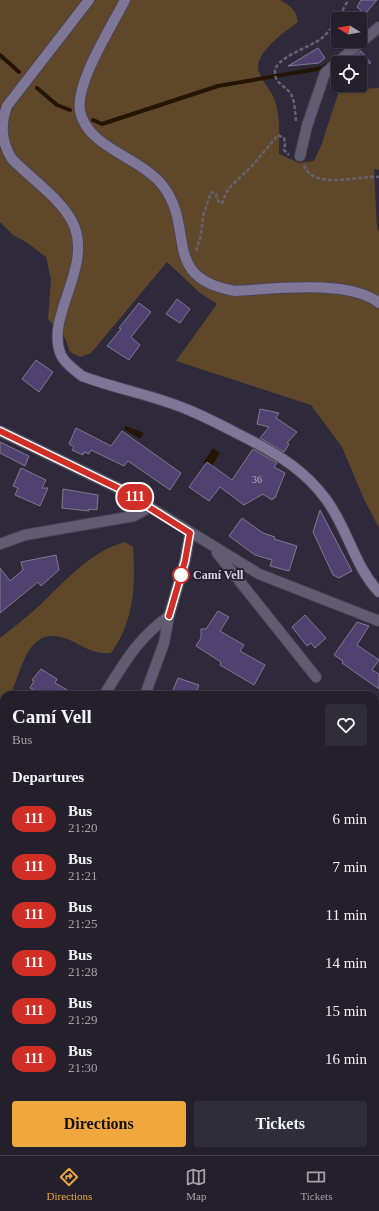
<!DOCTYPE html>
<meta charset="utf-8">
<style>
:root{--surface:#23202c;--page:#2f2d38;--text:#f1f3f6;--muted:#a3a3a9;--line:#403e48;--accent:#efa73e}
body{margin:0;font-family:Georgia,serif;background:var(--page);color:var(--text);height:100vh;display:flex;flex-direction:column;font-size:15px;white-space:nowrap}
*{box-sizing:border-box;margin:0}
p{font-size:13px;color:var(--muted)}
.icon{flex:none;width:22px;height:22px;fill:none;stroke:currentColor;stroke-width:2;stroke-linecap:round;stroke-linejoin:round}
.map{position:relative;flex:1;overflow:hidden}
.panel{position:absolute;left:0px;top:691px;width:379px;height:464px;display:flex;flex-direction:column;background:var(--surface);border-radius:12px 12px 0 0;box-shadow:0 1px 3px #0004,0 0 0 1px var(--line)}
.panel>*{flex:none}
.badge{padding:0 8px;border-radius:13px;font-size:14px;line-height:26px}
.needle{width:26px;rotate:281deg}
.controls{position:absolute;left:331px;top:12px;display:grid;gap:8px}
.controls a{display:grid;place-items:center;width:36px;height:36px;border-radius:4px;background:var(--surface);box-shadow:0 1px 3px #0004,0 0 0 1px var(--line);font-size:20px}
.map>.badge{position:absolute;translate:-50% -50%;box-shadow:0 0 0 2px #fff}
h2{padding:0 12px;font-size:15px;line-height:36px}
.round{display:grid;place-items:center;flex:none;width:42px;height:42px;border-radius:4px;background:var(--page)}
.overview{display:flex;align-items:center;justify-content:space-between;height:68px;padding:0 12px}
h1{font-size:19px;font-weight:700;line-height:30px}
.button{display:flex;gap:8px;margin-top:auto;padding:8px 12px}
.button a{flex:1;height:46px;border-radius:4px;background:var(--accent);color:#111;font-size:16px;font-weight:700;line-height:46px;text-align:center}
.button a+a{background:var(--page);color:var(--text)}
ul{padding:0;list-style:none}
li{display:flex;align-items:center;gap:12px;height:48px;padding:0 12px}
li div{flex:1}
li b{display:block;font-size:15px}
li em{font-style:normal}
li .badge{min-width:44px;font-weight:700;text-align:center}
.tabs{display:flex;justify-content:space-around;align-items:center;height:56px;border-top:1px solid var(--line);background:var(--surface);font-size:11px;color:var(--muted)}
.tabs a{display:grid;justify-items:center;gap:2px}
.tabs .selected{color:var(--accent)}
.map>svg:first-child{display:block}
.green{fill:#5f482a}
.water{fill:#251400}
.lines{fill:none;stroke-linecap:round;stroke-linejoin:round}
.stream{stroke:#251400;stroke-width:4}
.building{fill:#504270;stroke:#7f798e}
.street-casing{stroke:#4a4555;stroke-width:12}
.secondary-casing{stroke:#4a4555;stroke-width:12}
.path{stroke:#656170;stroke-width:2.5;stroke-dasharray:4 2;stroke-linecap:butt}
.street{stroke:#625c72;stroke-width:10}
.secondary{stroke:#807698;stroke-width:10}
.line-casing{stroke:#fff;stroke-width:9}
.line{stroke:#d02e26;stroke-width:6}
.stop-dot{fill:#fff;stroke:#d02e26;stroke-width:2}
.labels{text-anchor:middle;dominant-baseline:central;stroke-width:3.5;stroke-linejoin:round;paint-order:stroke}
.number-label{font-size:10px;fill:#b6b0c4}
.stop-label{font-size:12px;font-weight:bold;fill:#d8d5e0;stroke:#252031;text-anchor:start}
</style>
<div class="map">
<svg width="379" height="1155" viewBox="0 0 379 1155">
<rect width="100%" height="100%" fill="#2f2a3b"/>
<path class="green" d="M0,0H280C291,6 296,10 298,22C286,31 252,54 259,72C262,81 269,88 273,96C281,114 279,134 279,154L299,163L314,161L321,146L341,85H358L363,89L379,88V170L374,169L377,228L379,231V528L363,497L342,447L311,405L176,361L217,304L199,292L167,262L91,353L80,357L70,352L65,338L48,319L51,279L46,257L26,242L13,235L0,222Z
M125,542L133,547C136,584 134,622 111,653C96,654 87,649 74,642C28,620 25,664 10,695H4V706L0,712V638C14,627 27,617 40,605C65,581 91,551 125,542Z
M379,736V1155H11L14,1151H375V737Z
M0,799H4V959L0,967Z"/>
<path class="water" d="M126,426L144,433L140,439L124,429Z
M213,448L220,453L212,466L203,463Z"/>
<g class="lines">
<path class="stream" d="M0,55L19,72
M37,88L57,105L70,110
M93,120L102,124L218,86L323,68L327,65
M249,1151L250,1155"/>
</g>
<path class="building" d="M361,0H377L365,14L357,7Z
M318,48L325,58L319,63L288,66Z
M361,51L371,63H347Z
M177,299L190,309L180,323L166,314Z
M139,303L151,312L131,337L140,345L129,360L107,346L121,329L119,328Z
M36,360L53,372L39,392L22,379Z
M260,409L279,413L276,418L297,432L287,443L289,444L284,452L260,438L269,427L257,424Z
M76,428L111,446L122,431L181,473L170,490L128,461L124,466L91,450L89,454L84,452L83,455L72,450L74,447L69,444Z
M0,442L29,456L25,466L0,453Z
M253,449L277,463L274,467L285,473L275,498H273L272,500L263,494L244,505L220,487L209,501L189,487L207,462L232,480Z
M21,468L46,480L42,488H48L40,506L15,495L18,488L13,486Z
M63,489L98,495L97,510L89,509V511L62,508Z
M320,510L352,571L339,578L333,575L313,532Z
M242,518L263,533L275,537L274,539L297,546L289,571L270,566L272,560L255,555L229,536Z
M56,555L59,570L41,586L38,582L0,613V568L10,581L23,570L21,562Z
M218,611L229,617L220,631L244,645L240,651L265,665L254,685L220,665L221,662L196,646L201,638V629H206Z
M305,615L326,638L315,648L311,643L307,646L292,627Z
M357,622L369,626L357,645L379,660L372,670L379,674V689L342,663L343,661L334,655Z
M41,669L57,679L55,683L76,695H43L30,688L34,681L32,680Z
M178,678L199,685L195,695H171Z"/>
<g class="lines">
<defs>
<path id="street" d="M300,156L307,126L325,73L379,27
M0,431L120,489L259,574L379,621
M0,544L25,535L134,516L150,507
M217,553L316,677
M104,695C125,662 137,639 169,616
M145,695L164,643L169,616L185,561L190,533
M0,1149L4,1144"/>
<path id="secondary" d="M89,0L7,106C0,125 1,142 12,159C31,179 66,202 75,228C90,271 45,318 61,355C65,364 75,370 82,376C116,389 153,395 186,409C209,418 230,430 252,441C280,456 305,471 325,498C347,526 354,566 379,592
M125,0C112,26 75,83 80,111C87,148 141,157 163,186C196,229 160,278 235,291C273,289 349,279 379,303
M375,916L379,911
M198,1155L202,1151"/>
</defs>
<use href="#street" class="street-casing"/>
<use href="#secondary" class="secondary-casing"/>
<path class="path" d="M296,121C295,112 295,102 291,94C286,86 275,84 275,73C273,58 311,47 322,38C333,28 341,14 348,0
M304,165C313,191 359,175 379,177
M196,251L201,235L203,216L211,192L216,194L219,203H222L226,193L231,186L253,165L278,135L284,138L285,144L284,150L289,155
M0,928L4,922
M105,1155L106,1151"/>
<use href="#street" class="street"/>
<use href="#secondary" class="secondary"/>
</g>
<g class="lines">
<defs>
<path id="line" d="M0,431L120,489L190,533L185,561L169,616"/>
</defs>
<use href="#line" class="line-casing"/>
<use href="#line" class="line"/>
</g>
<circle class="stop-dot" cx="181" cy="575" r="8"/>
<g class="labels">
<g class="number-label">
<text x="257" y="479">36</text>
</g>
<g class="stop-label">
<text x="193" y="575">Camí Vell</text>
</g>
</g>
</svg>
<div class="controls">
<a><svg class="needle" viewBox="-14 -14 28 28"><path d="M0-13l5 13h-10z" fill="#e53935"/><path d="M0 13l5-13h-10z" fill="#a3a3a9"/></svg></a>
<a><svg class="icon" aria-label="locate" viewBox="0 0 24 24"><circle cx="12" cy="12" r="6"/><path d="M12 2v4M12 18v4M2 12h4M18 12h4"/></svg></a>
</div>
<b class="badge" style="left:135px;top:497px;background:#d02e26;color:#fff">111</b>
<section class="panel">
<div class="overview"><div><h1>Camí Vell</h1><p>Bus</p></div><a class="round"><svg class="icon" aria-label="heart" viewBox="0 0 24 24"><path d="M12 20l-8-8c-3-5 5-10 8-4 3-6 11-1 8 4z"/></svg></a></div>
<h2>Departures</h2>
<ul>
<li><span class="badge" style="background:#d02e26;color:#fff">111</span><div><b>Bus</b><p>21:20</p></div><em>6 min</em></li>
<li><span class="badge" style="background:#d02e26;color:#fff">111</span><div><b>Bus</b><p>21:21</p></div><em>7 min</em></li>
<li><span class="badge" style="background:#d02e26;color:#fff">111</span><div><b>Bus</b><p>21:25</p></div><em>11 min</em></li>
<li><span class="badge" style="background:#d02e26;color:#fff">111</span><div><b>Bus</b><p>21:28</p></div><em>14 min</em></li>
<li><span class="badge" style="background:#d02e26;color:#fff">111</span><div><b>Bus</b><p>21:29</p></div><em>15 min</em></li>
<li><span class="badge" style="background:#d02e26;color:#fff">111</span><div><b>Bus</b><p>21:30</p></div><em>16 min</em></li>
</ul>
<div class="button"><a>Directions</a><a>Tickets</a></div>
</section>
</div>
<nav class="tabs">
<a class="selected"><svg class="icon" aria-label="directions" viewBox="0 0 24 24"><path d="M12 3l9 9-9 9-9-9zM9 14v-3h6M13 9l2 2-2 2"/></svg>Directions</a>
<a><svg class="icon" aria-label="map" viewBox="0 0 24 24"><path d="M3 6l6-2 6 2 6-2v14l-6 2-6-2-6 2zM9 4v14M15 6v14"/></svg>Map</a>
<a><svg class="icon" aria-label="tickets" viewBox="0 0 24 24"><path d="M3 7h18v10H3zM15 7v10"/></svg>Tickets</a>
</nav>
